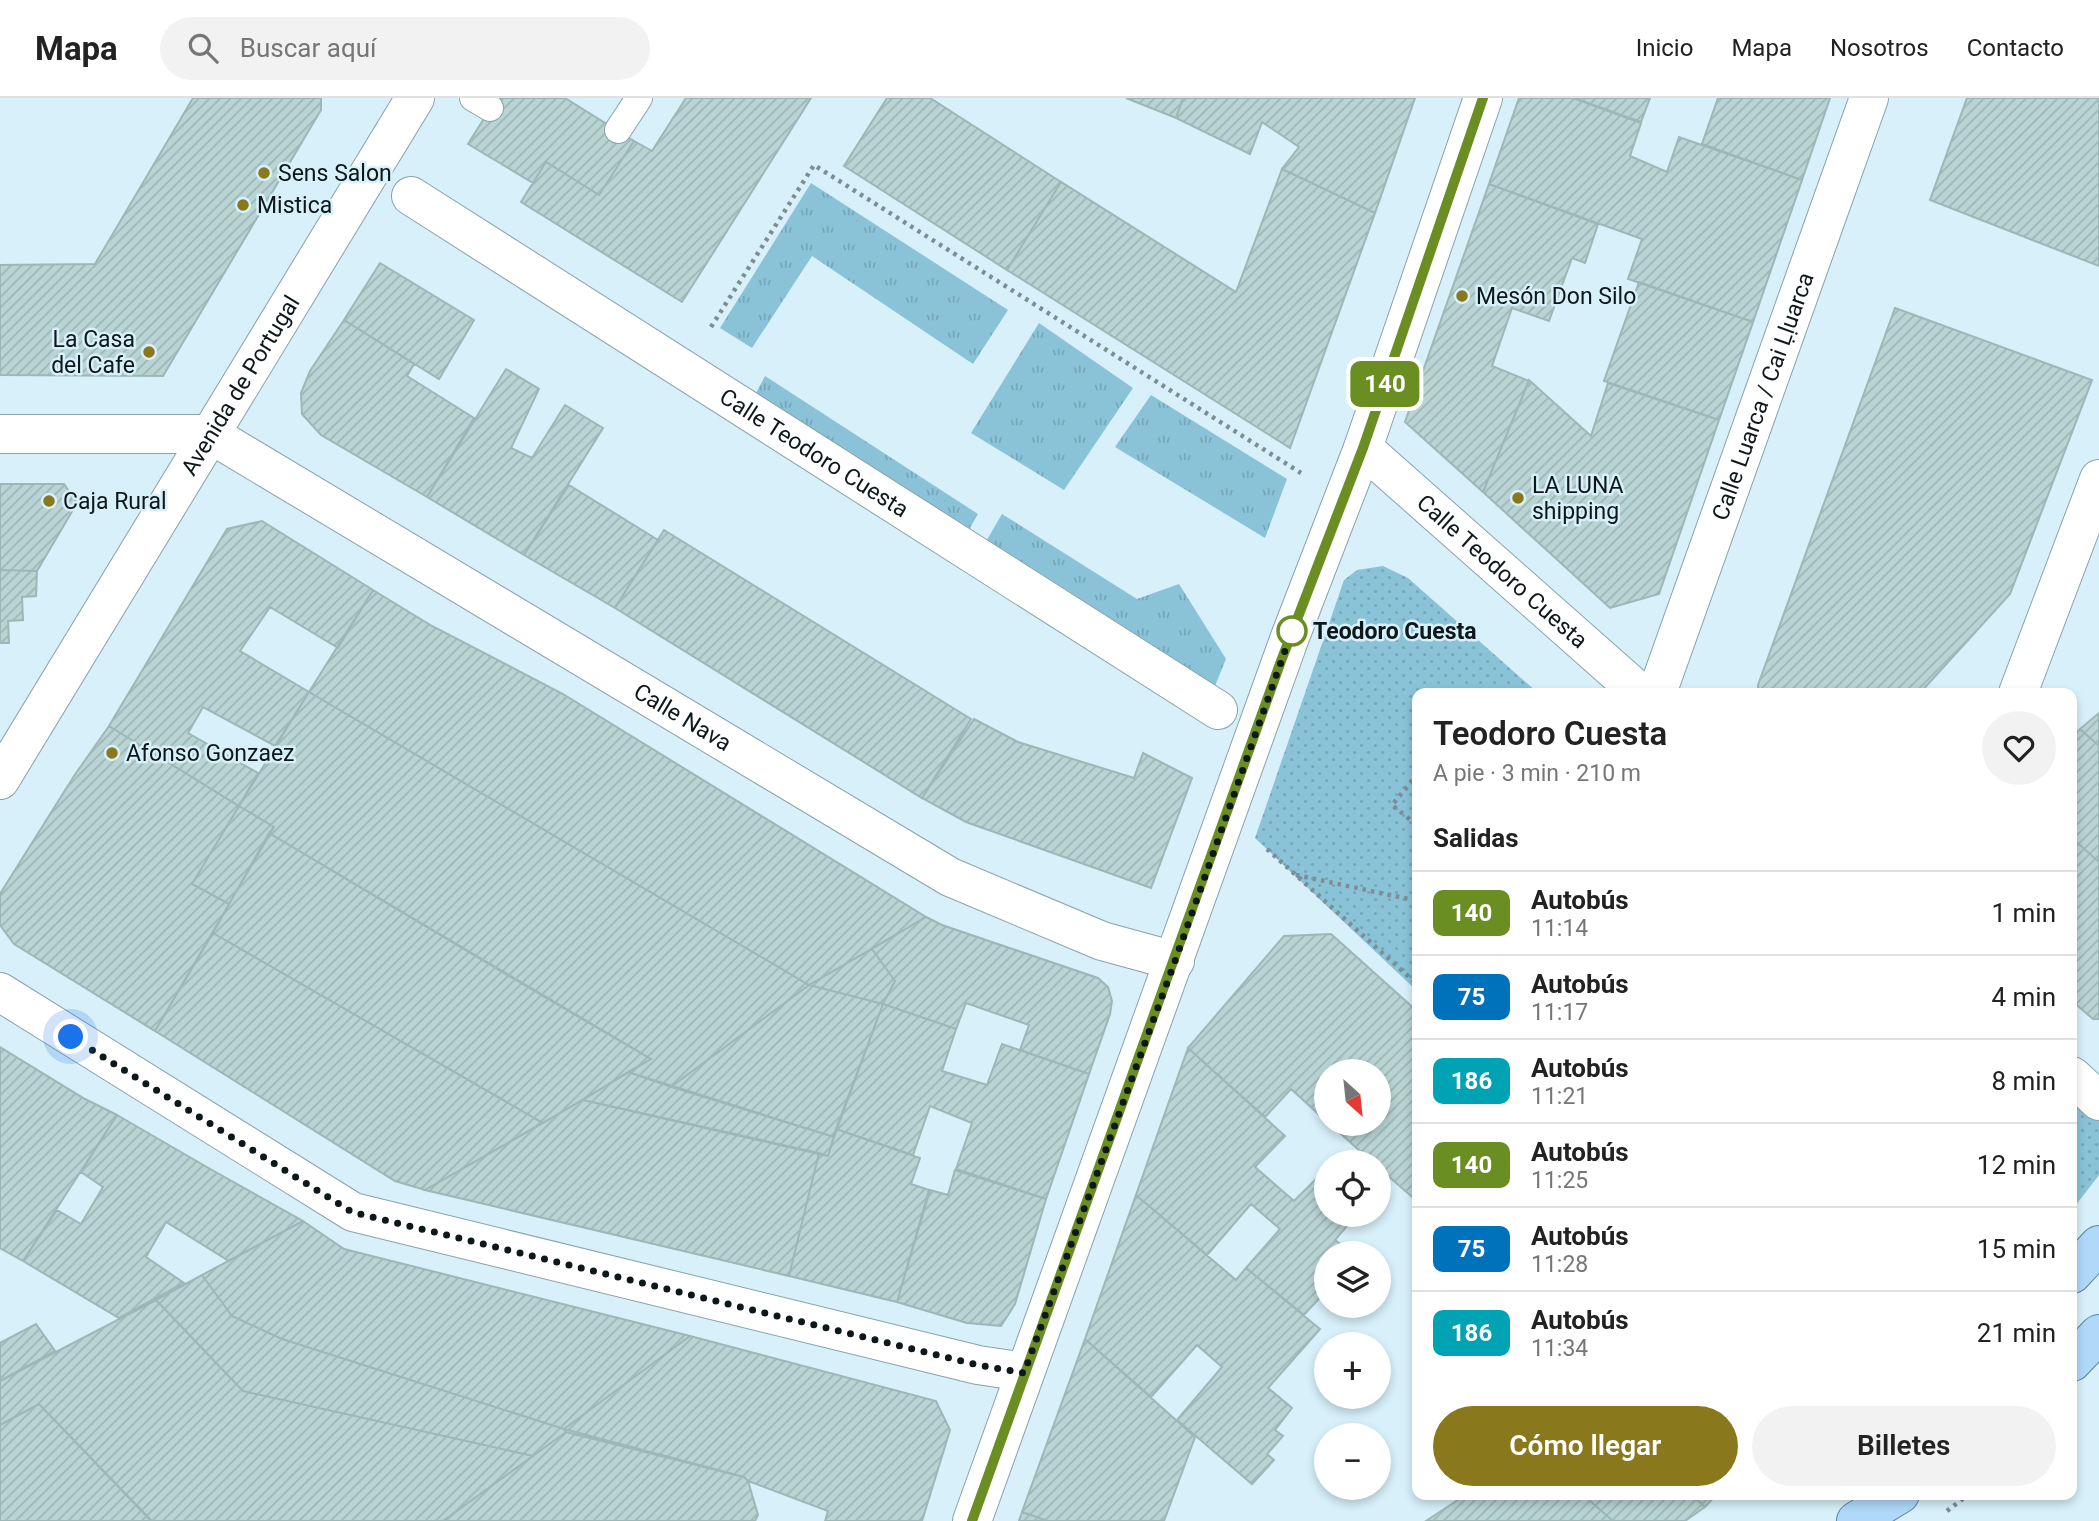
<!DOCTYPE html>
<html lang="es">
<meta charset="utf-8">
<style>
:root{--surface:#fff;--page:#f2f2f2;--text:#222;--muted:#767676;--line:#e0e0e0;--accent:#89781c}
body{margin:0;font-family:Roboto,sans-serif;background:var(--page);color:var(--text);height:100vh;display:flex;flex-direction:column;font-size:26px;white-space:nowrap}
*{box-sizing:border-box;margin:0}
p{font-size:23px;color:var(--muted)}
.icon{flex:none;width:38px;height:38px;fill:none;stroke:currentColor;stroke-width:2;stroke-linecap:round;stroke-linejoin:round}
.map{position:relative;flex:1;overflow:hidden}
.panel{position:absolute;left:1412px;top:590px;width:665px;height:812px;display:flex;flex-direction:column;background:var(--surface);border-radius:14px;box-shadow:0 4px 10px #0003}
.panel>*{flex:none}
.badge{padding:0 14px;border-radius:10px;font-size:24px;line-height:46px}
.needle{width:46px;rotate:153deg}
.tools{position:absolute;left:1314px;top:961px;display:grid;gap:14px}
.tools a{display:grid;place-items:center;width:77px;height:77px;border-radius:50%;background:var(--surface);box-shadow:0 4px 10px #0003;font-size:35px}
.you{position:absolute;width:35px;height:35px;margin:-18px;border:5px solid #fff;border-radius:50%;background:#1a73e8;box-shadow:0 0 0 10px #1a73e833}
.map>.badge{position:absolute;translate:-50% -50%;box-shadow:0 0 0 4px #fff}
h2{padding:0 21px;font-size:26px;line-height:63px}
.round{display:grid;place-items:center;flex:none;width:74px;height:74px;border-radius:37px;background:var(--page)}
.head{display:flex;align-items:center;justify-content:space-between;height:119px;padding:0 21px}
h1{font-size:33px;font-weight:600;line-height:52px}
.cta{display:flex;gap:14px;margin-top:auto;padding:14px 21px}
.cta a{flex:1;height:80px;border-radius:42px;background:var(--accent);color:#fff;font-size:28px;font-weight:600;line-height:80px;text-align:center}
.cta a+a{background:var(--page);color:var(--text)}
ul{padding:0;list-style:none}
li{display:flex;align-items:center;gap:21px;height:84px;padding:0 21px;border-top:2px solid var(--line)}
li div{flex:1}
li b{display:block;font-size:26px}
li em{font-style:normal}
li .badge{min-width:77px;font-weight:700;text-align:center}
header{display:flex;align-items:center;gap:42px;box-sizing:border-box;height:98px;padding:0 35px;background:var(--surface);border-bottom:2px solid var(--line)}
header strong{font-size:33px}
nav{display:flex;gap:38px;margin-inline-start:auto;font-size:24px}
.search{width:490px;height:63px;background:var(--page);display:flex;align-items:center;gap:18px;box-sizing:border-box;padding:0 24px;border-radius:38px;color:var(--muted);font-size:26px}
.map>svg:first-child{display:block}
.grass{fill:url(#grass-tufts)}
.park{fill:url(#park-dots)}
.building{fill:url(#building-hatch);stroke:#9cb7b7;stroke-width:2}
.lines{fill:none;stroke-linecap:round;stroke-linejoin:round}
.service-casing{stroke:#8aa2aa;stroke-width:28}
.pedestrian-casing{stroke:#8aa2aa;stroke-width:40}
.minor-casing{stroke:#8aa2aa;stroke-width:40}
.primary-casing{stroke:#5684a8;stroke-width:40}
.path{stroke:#7c8d94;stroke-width:4.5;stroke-dasharray:3.5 5;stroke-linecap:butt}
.service{stroke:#fff;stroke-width:26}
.pedestrian{stroke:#fff;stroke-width:38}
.minor{stroke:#fff;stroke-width:38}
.primary{stroke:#b0d8f9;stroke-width:38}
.line-casing{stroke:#fff;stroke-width:16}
.line{stroke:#6b8e23;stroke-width:10}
.walk{stroke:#0e171a;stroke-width:7;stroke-dasharray:0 12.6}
.poi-dot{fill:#89781c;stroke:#d7f0f9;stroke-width:2.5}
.stop-dot{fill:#fff;stroke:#6b8e23;stroke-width:3.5}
.labels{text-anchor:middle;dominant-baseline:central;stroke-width:5;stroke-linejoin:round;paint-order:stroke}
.poi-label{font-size:23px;fill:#0e171a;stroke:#d7f0f9;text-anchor:start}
.street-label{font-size:23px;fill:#0e171a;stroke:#d7f0f9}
.stop-label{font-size:23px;font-weight:bold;fill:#0e171a;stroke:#d7f0f9;text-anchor:start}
</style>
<header>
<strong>Mapa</strong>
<div class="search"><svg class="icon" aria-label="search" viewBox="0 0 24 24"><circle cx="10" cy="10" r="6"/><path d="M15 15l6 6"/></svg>Buscar aquí</div>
<nav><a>Inicio</a><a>Mapa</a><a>Nosotros</a><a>Contacto</a></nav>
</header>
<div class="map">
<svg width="2099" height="1423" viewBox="0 0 2099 1423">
<defs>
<pattern id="grass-tufts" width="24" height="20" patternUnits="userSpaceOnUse" patternTransform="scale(1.75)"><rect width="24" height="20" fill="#8ac3d7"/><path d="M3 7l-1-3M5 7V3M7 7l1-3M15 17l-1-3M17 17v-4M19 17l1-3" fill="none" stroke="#76a7b8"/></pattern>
<pattern id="park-dots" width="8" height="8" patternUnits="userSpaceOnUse" patternTransform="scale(1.75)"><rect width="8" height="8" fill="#8ac3d7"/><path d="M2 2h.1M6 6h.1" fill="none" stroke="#76a7b8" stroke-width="1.8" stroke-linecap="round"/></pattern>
<pattern id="building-hatch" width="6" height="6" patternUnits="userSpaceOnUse" patternTransform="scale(1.75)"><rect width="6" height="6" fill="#b9d4d4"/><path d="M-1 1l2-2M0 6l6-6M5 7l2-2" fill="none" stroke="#9eb5b5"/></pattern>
</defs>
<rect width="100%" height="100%" fill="#d7f0f9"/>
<path class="grass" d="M811,85L1008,212L973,266L812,158L752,250L720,230Z
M1039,225L1133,290L1064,392L971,335Z
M765,278L978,416L956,454L743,320Z
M1151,297L1287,381L1265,440L1115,349Z
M1002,416L1137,501L1179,486L1226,561L1206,610L974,464Z"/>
<path class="park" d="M1383,468L1408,480L1538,595H1418L1417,893L1255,740L1344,482L1357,472Z
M2072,988L2099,1017V1077L2072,1112Z"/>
<path class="building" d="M193,0H321V12L163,278L0,277V167L95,166Z
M497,0H565L634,43L599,97L546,64L533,85L468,46Z
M686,0H811L682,204L521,104L546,64L599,97L634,43L652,53Z
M887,0H930L1061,84L1007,172L844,68Z
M1126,0H1183L1176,20Z
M1183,0H1415L1375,115L1282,71L1299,49L1262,24L1250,56L1176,20Z
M1519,0H1573L1641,25L1630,58L1667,74L1679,39L1802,82L1753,224L1628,181L1642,141L1489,86Z
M1574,0H1650L1641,24Z
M1718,0H1830L1802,82L1702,46Z
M1967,0H2099V168L1930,102Z
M1282,71L1375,115L1290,350L1007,172L1061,84L1236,194Z
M1489,86L1598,126L1585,165L1572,160L1549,223L1512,210L1492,268L1529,283L1483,394L1405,324Z
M380,165L474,222L439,281L344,222Z
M1639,184L1753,224L1719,322L1604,283Z
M1895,210L2092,282L2010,496L1920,595H1758V587Z
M344,222L414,266L407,278L474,320L427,399L321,337L302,316L301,295L310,273Z
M506,271L539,291L511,350L532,360L565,307L603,330L524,457L427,399Z
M1529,282L1591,338L1608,285L1719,322L1659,496L1610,510L1483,394Z
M0,386H64L77,405L37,473L0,472Z
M569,387L658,442L615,510L524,457Z
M262,423L373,492L338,550L270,509L240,553L309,594L275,648L203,609L188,635L258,675L239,708L109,628L227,431Z
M664,432L971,621L922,700L615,510Z
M0,472L37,473L36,498L22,499L23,522L8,523L9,545H0Z
M373,492L432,528L563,596L926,819L809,887L309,594Z
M309,594L809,887L671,989L628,974L651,961L269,735L274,729L239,708Z
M2099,615V648L2080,631Z
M974,621L1018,644L1134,680L1143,655L1192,680L1151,790L966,724L922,700Z
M109,628L239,708L192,786L229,806L155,933L14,846L0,827V796L74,678Z
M2080,631L2099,648V764L2072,740V640Z
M239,708L274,729L229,806L192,786Z
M269,735L541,897L651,961L543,1025L213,835Z
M2072,740L2099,764V921H2093L2072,903Z
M926,819L942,827L1098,880L1108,889L1112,903L1110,916L1089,976L1020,952L1029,927L966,905L956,931L883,906L895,883L872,851Z
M213,835L543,1025L425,1092L395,1083L155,933Z
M1331,836L1418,914V1104L1379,1070V1064H1372L1330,1026H1379V973H1326V1023L1291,991L1265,1019L1188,950L1284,838Z
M872,851L895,883L883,906L809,887Z
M809,887L883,906L834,1039L671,989Z
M883,906L956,931L942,973L987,987L1002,946L1089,976L1046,1101L956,1071L972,1025L930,1008L913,1057L836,1031Z
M0,949L85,1001L117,1017L23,1163L0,1150Z
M1188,950L1285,1038L1255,1069L1294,1103L1324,1073L1326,1076V1116H1357L1335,1142L1348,1152L1346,1155H1326V1193L1304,1217L1246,1170L1280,1131L1251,1106L1207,1157L1136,1097Z
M628,974L834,1039L828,1058L583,1002Z
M583,1002L819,1055L789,1178L425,1092Z
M117,1017L212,1072L303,1123L229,1163L166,1124L146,1159L184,1185L119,1220L23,1163L57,1112L81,1126L103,1089L81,1074Z
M836,1031L920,1060L911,1086L929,1092L897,1204L789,1178L819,1055L828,1058Z
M955,1072L1046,1101L1015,1206L1001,1228L967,1225L897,1204L930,1092L948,1097Z
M1136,1097L1236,1182L1246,1170L1320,1231L1268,1290L1292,1310L1275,1332L1283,1338L1267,1356L1274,1362L1252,1386L1177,1322L1222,1269L1197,1247L1151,1299L1085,1241Z
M303,1123L344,1151L690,1238L564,1331L282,1241L232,1218L202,1177Z
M202,1177L232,1218L282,1241L564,1331L566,1334L533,1358L243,1293L156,1202Z
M156,1202L243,1293L533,1358L443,1423H151L39,1306L0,1327V1283Z
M36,1226L55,1253L0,1283V1245Z
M690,1238L936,1303L950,1332L922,1423H825L828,1413L748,1383L744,1379L564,1331Z
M1085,1241L1195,1339L1164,1423H1048L1022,1414Z
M39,1306L152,1423H0V1327Z
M566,1334L744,1379L748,1383L758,1417L755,1423H443Z
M1467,1396H1582L1613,1423H1426Z
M1582,1396H1691L1705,1409L1685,1423H1613Z
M1691,1396H1717L1705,1409Z
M1022,1414L1047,1423H1019Z"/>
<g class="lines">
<defs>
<path id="service" d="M473,0L490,10
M618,32L639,0"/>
<g id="pedestrian">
<path id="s1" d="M411,98L1218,612"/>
</g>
<g id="minor">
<path d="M0,336H210"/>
<path id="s2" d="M210,336L950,779L1102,843L1175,863"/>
<path id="s3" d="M1363,350L1640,595"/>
<path id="s4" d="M1657,595L1869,0"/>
<path d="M2018,595L2099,381"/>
<path id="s5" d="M0,682L415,0"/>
<path d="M0,894L353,1114L978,1267L1024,1274"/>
<path d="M2072,978L2099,1003"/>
<path d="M972,1423L1290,539L1363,350L1483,0"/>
</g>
<path id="primary" d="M2072,1176L2099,1147
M2072,1264L2099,1236
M1856,1423L1900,1396"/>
</defs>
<use href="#service" class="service-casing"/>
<use href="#pedestrian" class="pedestrian-casing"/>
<use href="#minor" class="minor-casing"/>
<use href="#primary" class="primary-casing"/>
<path class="path" d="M711,229L814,67L1301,375
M1418,676L1392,707L1418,728
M1267,751L1418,887
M1296,777L1418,803
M1947,1413L1969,1396"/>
<use href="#service" class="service"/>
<use href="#pedestrian" class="pedestrian"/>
<use href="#minor" class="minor"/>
<use href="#primary" class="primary"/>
</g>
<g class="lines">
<defs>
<path id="line" d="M972,1423L1281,563L1363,350L1483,0"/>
</defs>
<use href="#line" class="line-casing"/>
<use href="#line" class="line"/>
<path class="walk" d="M71,939L352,1114L978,1267L1024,1275L1175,863L1292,533"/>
</g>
<g class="poi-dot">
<circle cx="264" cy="75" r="7"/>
<circle cx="243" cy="107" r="7"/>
<circle cx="1462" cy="198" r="7"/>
<circle cx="149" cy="254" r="7"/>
<circle cx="1518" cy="400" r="7"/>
<circle cx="49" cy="403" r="7"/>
<circle cx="112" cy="655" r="7"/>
</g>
<circle class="stop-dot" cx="1292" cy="533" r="14"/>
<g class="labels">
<g class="poi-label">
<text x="278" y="75">Sens Salon</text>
<text x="257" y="107">Mistica</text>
<text x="1476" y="198">Mesón Don Silo</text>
<text x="135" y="241" text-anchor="end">La Casa<tspan x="135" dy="26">del Cafe</tspan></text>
<text x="1532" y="387">LA LUNA<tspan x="1532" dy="26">shipping</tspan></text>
<text x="63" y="403">Caja Rural</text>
<text x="126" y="655">Afonso Gonzaez</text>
</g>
<g class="street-label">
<text stroke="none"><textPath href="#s5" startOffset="462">Avenida de Portugal</textPath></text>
<text stroke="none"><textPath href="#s4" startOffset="315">Calle Luarca / Cai Ḷḷuarca</textPath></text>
<text stroke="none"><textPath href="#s1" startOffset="478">Calle Teodoro Cuesta</textPath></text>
<text stroke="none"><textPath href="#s3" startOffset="186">Calle Teodoro Cuesta</textPath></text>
<text stroke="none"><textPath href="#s2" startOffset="551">Calle Nava</textPath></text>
</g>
<g class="stop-label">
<text x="1313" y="533">Teodoro Cuesta</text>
</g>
</g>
</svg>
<div class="tools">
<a><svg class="needle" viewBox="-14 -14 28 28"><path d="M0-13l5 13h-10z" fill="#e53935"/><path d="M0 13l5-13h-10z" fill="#767676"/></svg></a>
<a><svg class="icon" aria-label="locate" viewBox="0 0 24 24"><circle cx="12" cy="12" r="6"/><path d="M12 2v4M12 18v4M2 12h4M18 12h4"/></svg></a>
<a><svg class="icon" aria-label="layers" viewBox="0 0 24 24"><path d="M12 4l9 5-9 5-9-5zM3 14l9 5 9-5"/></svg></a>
<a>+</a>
<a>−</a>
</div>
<div class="you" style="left:71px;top:939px"></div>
<b class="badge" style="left:1385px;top:286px;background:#6b8e23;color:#fff">140</b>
<section class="panel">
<div class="head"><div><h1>Teodoro Cuesta</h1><p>A pie · 3 min · 210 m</p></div><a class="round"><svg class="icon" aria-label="heart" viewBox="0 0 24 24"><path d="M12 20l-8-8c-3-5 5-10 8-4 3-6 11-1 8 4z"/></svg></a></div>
<h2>Salidas</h2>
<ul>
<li><span class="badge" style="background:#6b8e23;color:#fff">140</span><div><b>Autobús</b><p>11:14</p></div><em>1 min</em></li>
<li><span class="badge" style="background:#0072bc;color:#fff">75</span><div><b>Autobús</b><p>11:17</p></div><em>4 min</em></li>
<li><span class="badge" style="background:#00a3b4;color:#fff">186</span><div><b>Autobús</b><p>11:21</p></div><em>8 min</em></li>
<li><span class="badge" style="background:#6b8e23;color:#fff">140</span><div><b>Autobús</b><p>11:25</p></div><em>12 min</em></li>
<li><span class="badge" style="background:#0072bc;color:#fff">75</span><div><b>Autobús</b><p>11:28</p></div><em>15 min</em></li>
<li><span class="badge" style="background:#00a3b4;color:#fff">186</span><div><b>Autobús</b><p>11:34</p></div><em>21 min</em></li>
</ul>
<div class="cta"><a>Cómo llegar</a><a>Billetes</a></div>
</section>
</div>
